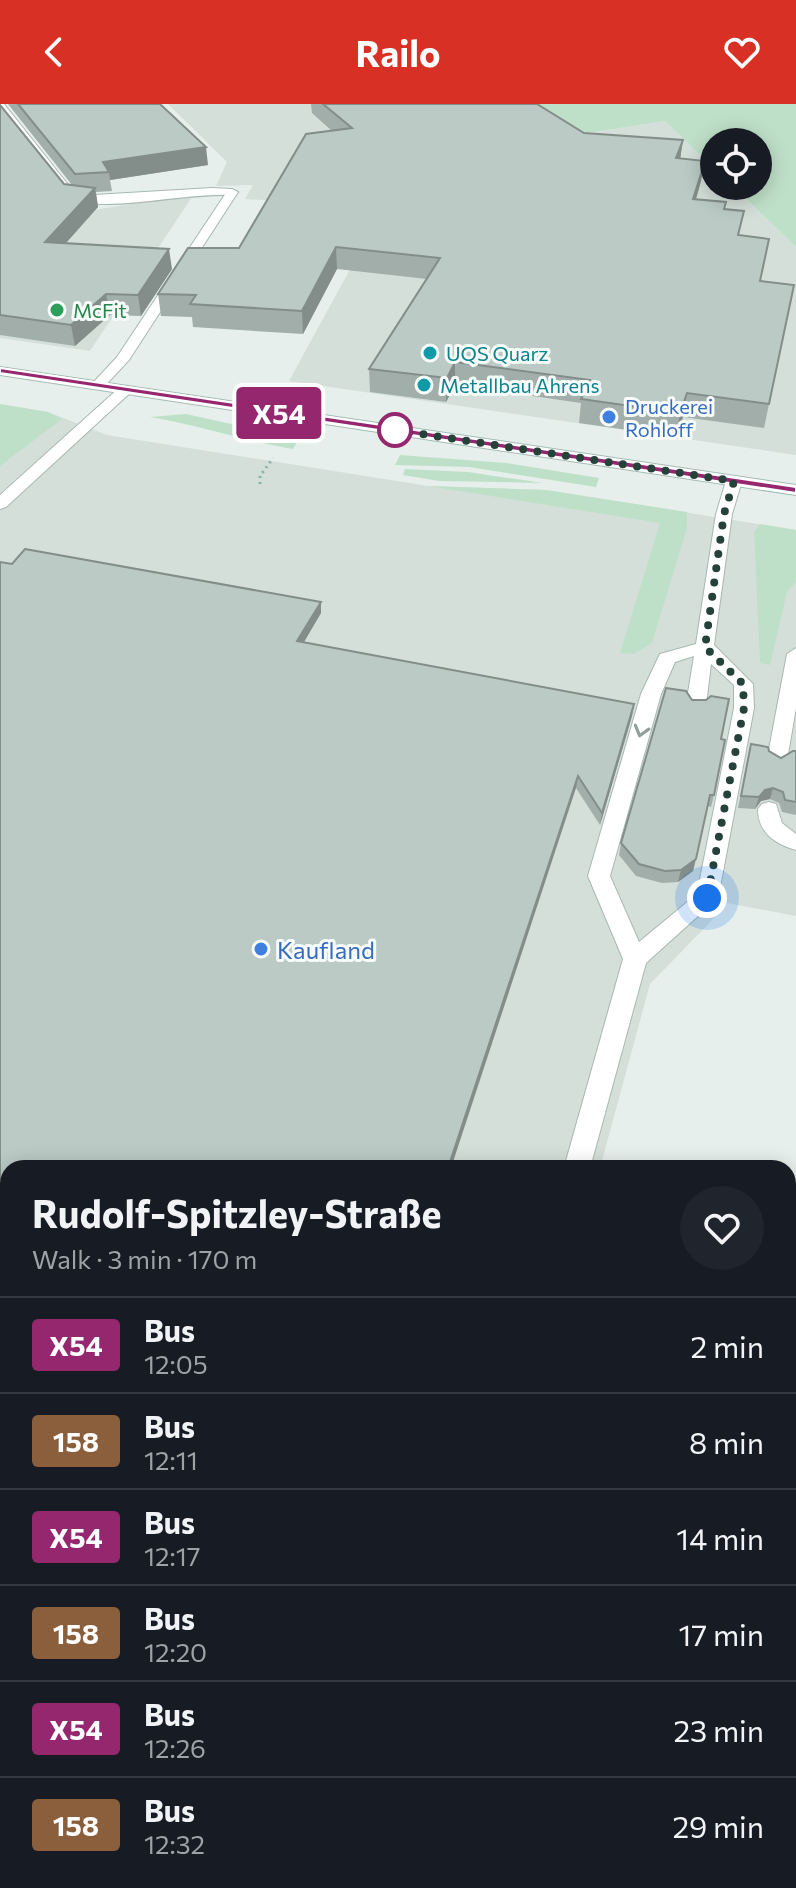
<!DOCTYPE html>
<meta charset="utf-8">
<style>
:root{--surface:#171b24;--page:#20242c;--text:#f1f3f6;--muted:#9ea1a6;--line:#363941;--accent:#d93025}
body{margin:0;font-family:Commissioner,sans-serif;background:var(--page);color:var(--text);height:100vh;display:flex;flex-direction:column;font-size:30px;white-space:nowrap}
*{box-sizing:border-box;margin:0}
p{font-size:26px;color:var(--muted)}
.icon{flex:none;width:44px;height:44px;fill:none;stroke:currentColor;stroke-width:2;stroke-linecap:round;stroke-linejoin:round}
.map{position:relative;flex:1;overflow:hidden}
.details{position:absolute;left:0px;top:1056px;width:796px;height:728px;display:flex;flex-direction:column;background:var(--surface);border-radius:24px 24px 0 0;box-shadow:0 4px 20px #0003}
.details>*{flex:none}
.badge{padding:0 16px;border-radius:6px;font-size:28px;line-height:52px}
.controls{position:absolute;left:700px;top:24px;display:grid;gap:16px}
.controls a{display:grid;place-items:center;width:72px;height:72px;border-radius:50%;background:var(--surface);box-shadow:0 4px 20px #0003;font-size:40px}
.you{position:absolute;width:40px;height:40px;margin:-20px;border:6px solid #fff;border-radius:50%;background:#1a73e8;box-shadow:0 0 0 12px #1a73e833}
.map>.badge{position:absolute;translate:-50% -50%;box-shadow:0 0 0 4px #fff}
.round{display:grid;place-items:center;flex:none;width:84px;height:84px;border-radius:42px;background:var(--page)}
.summary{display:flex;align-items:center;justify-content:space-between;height:136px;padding:0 32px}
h1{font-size:38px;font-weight:700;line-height:60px}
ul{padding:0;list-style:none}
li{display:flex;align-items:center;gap:24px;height:96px;padding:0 32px;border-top:2px solid var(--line)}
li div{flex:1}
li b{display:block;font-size:30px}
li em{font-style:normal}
li .badge{min-width:88px;font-weight:700;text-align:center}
header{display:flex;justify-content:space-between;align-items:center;height:104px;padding:0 32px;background:var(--accent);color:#fff;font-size:36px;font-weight:700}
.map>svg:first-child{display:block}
.built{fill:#d4dfda}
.green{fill:#bfe0c8}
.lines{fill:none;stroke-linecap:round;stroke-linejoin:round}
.lane-casing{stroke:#a8b8b2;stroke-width:2}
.street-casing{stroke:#a8b8b2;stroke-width:2}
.secondary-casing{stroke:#a4bbb3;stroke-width:2}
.path{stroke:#86b3a5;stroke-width:3;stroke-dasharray:2 4;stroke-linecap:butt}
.lane{fill:#fff;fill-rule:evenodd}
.street{fill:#fff;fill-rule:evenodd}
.secondary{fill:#fff;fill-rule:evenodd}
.wall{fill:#a1aea9}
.shaded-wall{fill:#838d89}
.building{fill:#bbcac4;stroke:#838d89;stroke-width:2}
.oneway{stroke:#92a09c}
.line{fill:#95276e;stroke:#fff;stroke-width:2}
.walk{stroke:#24423a;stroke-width:8;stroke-dasharray:0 14.4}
.leisure-dot{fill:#2e9e5b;stroke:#f7fbf9;stroke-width:3}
.culture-dot{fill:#0f9aa8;stroke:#f7fbf9;stroke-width:3}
.shop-dot{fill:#3f7fe0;stroke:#f7fbf9;stroke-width:3}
.stop-dot{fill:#fff;stroke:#95276e;stroke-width:4}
.labels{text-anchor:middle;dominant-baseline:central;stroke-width:6;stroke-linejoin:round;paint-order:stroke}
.far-leisure-label{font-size:20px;fill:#27864d;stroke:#f7fbf9;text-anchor:start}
.far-culture-label{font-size:20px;fill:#0d838f;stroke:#f7fbf9;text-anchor:start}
.far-shop-label{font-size:20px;fill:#366cbe;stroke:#f7fbf9;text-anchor:start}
.shop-label{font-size:24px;fill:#366cbe;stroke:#f7fbf9;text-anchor:start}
</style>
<header><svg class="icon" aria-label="back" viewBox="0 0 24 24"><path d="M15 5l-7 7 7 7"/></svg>Railo<svg class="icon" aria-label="heart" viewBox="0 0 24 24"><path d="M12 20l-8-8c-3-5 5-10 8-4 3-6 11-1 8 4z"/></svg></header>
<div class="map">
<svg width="796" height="1784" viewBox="0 0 796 1784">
<rect width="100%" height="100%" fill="#e6efeb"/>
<path class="built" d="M168,0H516L569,32L665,17L714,64V82H733L796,143V351L289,277L384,103L245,95L253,81L216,82L227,58Z
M194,90L90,247L0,234V121Z
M0,300L48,308L107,331L428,382L546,386L796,426V812L722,798L717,811L650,880L600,1064H8V1776H235L221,1784H0Z"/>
<path class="green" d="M516,0H796V143L733,82H758V38H714V64L665,17L569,32Z
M0,300L48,308L62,315L0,362Z
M186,310L299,335L293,345C244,337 199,321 150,313Z
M400,351L506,359L599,374L596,383L469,363L395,361Z
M405,365L468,368L543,379L439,377L403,371Z
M428,382L546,386L687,408V424L652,539L634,550L620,549L660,419Z
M760,420L796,426V478L787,488L770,561L760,559L754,428Z"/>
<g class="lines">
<defs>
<path id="lane" d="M0,0H4L77,92L212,84L232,85L238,88L232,91C179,89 123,107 70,97L0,9Z
M125,282L130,283V289L6,403L0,405V391L120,283Z
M734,372L742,377L732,410L714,541L753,580L754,604L718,794L646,859L590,1064H564L623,855L588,772L641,590L658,554L660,550L696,540L716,410L726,377ZM694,552L686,601L689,605H703L706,601L711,560L734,581V604L697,790L639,838L610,772L661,590L675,558Z
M796,544V604L787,656L777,663L767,656L787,550Z
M769,698L776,700L782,719L796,730V746C775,740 758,729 758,705L762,700Z
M8,1668V1704L0,1706V1670Z"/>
<path id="street" d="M228,86L238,88L129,256L102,285H92L90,282L117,253Z
M796,1461V1496L788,1500V1465Z
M309,1776H356L353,1784H306Z"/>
<path id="secondary" d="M0,263L796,381V391L0,271Z"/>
</defs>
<use href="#lane" class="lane-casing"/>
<use href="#street" class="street-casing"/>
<use href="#secondary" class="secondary-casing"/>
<path class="path" d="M260,380V372L273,354"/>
<use href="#lane" class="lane"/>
<use href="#street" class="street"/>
<use href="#secondary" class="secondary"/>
</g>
<path class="wall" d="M8,0H160L208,61L110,76L112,87L96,88L98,103L66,139L172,165L141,212L110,211L75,242L0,231V1L64,80L72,81Z
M311,0H537L584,29L683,36L680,55L701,77L696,95L724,105L739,132L760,177L769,300L764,324L683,313L676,333L579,319L581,299L455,281L446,298L370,288L369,265L427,175L337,165L303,230L193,223L192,213L161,212L158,190L239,144L332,27L312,9Z
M0,458L321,509L304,538L634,600L632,612L600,721L576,684L8,1064V1281L0,1279Z
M692,596L721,635L714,691L711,703L707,702L693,767L678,778L662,779L636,772L619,751L621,739Z
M751,640L781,654L796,647V711L782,708L779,699L770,695L761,697L755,705L738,704Z
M796,1653V1784H749L745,1776H788V1658Z"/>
<path class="shaded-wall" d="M683,36L680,56L676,54Z
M206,43L208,61L110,76L109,68L103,58Z
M705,57L701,77L690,116L693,95Z
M95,84L98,103L49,158L45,138Z
M336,143L337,165L303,230L302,207Z
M169,145L172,165L141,212L138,191Z
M106,190L110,211L75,242L71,221Z
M455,258V281L446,298L447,274Z
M687,289L683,313L676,333L680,309Z
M321,498V509L298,548L297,537Z
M634,600L632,612L600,721L602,709Z
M578,672L576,684L451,1064H448Z
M773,684L770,695L761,697L755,705L759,693L765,686Z
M696,755L693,767L678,778L681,766Z"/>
<path class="building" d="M18,0H160L206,43L103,58L109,68L75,70Z
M323,0H537L584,29L683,36L676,54L705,57L693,95L726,98L724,105L744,107L738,131L769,135L760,177L794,181L769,300L687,289L680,309L581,295L590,276L455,258L447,274L369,265L440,154L336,143L302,207L190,200L196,191L158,190L188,144H239L306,30L352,24Z
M0,1L64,80L95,84L45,138L169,145L138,191L106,190L71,221L0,211Z
M25,445L321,498L297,537L634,600L602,709L578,672L448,1064H8V1275L0,1272V458L12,460Z
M666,584L686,587L692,596H706L711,592L729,595L721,635L725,636L714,691H710L696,755L681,766L665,767L639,760L621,739Z
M751,640L768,643L769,647L781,654L793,647H796V698L785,696L783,688L773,684L765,686L759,693L741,692Z
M796,1654V1784H763L758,1776H788V1659Z"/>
<defs><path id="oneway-chevron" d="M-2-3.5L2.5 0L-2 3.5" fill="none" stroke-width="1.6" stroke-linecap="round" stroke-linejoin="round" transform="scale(2)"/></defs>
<use class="oneway" href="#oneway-chevron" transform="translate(641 627) rotate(106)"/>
<path class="line" d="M0,264L796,383V389L0,269Z"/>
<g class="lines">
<path class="walk" d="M395,326L734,377L724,410L705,543L743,580L744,604L707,794"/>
</g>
<circle class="leisure-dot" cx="57" cy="206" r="8"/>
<g class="culture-dot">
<circle cx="430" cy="249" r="8"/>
<circle cx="424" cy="281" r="8"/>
</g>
<g class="shop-dot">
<circle cx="609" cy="313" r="8"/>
<circle cx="261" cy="845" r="8"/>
</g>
<circle class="stop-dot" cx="395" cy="326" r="16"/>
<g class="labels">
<g class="far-leisure-label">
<text x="73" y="206">McFit</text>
</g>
<g class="far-culture-label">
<text x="446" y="249">UQS Quarz</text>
<text x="440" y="281">Metallbau Ahrens</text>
</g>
<g class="far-shop-label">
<text x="625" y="302">Druckerei<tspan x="625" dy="23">Rohloff</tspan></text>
</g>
<g class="shop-label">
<text x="277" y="845">Kaufland</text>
</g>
</g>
</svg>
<div class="controls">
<a><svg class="icon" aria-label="locate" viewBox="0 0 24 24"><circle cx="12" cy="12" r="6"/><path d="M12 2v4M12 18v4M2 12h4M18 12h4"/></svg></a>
</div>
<div class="you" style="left:707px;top:794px"></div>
<b class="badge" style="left:279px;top:309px;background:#95276e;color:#fff">X54</b>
<section class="details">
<div class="summary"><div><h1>Rudolf-Spitzley-Straße</h1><p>Walk · 3 min · 170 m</p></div><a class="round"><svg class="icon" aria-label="heart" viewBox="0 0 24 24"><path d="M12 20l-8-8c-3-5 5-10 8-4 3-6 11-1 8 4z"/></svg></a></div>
<ul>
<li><span class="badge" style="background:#95276e;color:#fff">X54</span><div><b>Bus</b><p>12:05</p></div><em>2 min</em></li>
<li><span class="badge" style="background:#8b5e3c;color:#fff">158</span><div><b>Bus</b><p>12:11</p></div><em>8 min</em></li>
<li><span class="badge" style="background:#95276e;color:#fff">X54</span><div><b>Bus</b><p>12:17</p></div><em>14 min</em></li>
<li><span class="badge" style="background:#8b5e3c;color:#fff">158</span><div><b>Bus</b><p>12:20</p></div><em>17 min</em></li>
<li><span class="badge" style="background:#95276e;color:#fff">X54</span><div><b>Bus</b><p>12:26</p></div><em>23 min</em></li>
<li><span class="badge" style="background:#8b5e3c;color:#fff">158</span><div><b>Bus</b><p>12:32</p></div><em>29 min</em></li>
</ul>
</section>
</div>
